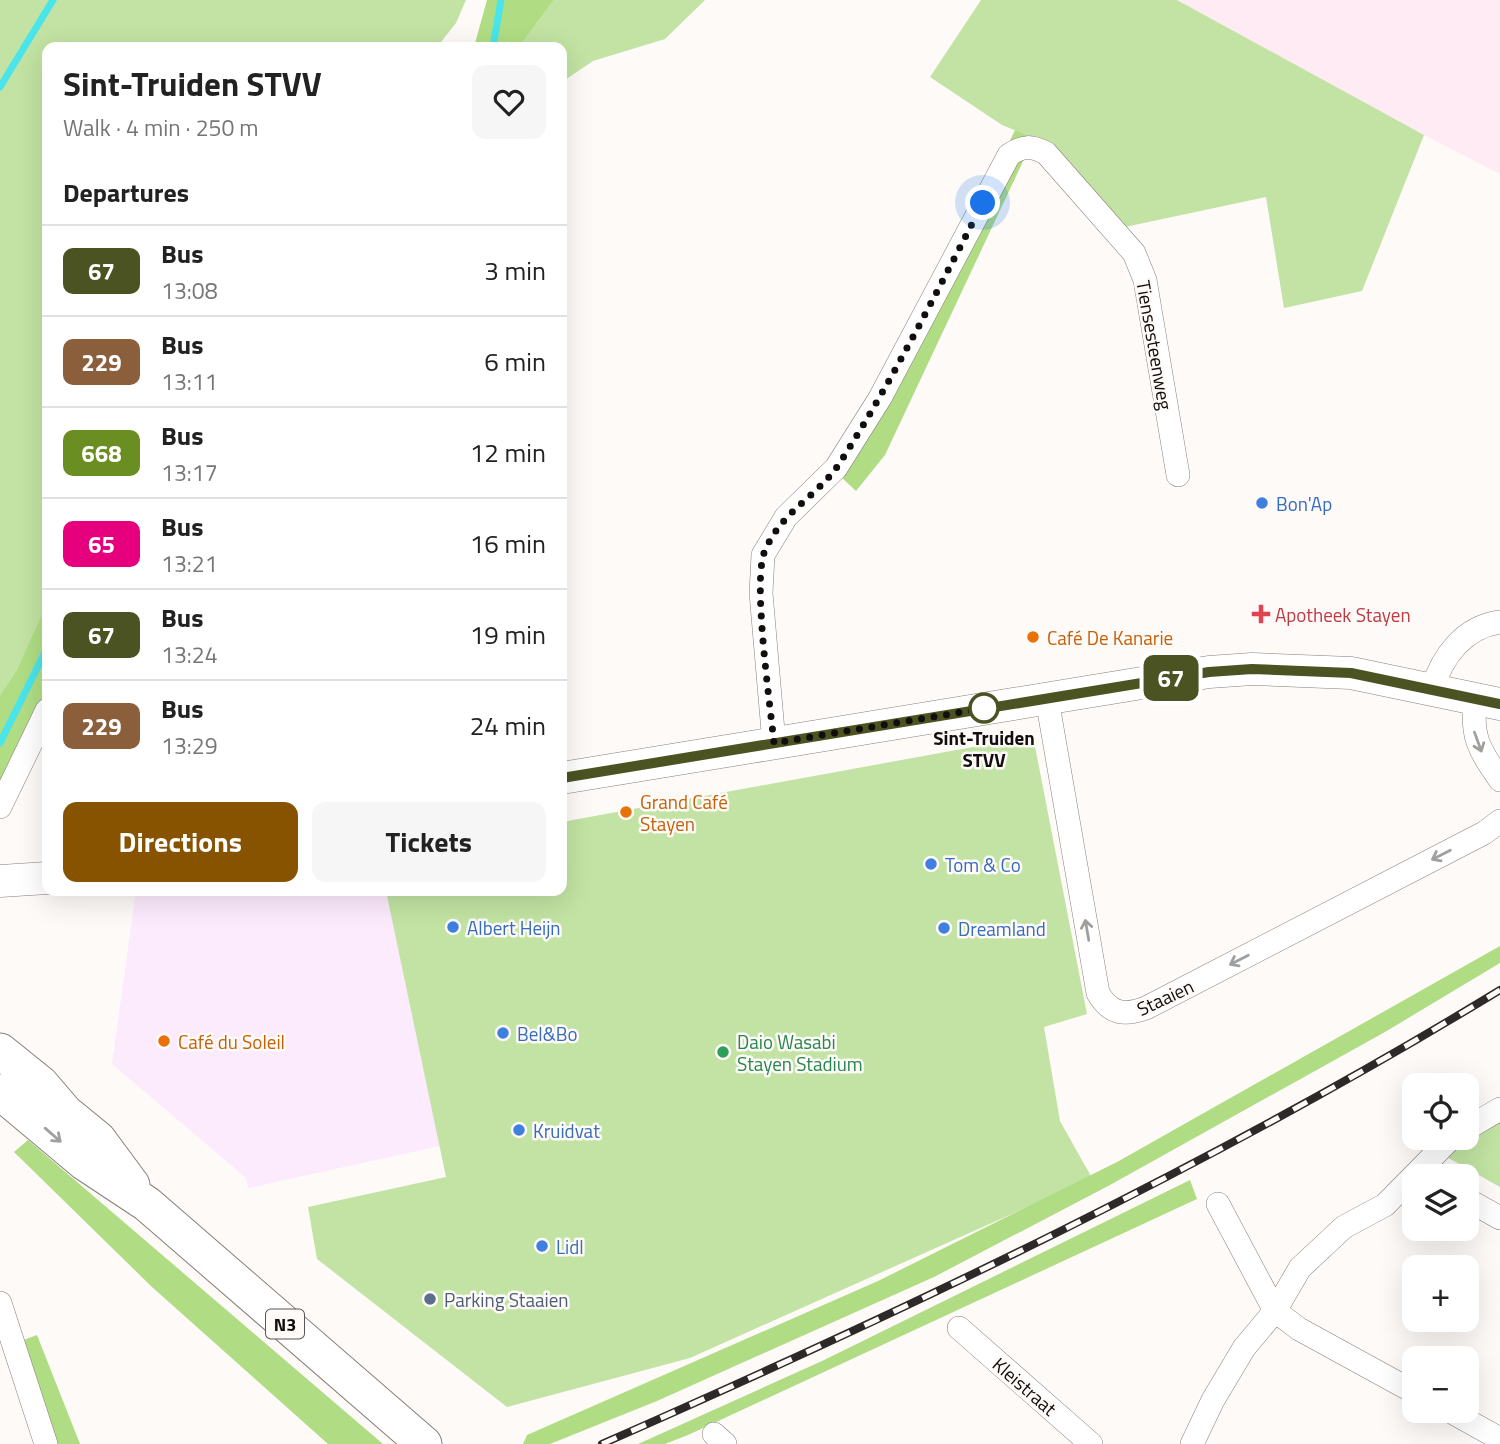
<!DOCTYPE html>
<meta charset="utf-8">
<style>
:root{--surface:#fff;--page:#f6f6f6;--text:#222;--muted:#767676;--line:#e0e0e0;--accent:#875300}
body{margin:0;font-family:"Titillium Web",sans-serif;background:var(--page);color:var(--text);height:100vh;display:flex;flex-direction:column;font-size:26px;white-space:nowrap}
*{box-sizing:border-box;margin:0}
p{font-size:23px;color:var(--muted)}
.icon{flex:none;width:38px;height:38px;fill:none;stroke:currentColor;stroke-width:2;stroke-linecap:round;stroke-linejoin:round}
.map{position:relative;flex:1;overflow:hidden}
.panel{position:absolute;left:42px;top:42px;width:525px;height:854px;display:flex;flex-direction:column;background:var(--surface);border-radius:14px;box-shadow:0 7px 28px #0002}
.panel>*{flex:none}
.badge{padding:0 14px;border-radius:10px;font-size:24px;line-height:46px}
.controls{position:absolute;left:1402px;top:1073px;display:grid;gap:14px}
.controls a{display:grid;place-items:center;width:77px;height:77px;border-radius:14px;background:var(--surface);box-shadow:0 7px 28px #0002;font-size:35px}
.you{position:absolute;width:35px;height:35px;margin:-18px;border:5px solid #fff;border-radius:50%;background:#1a73e8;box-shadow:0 0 0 10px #1a73e833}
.map>.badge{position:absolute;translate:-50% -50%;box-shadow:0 0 0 4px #fff}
h2{padding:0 21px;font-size:26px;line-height:63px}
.round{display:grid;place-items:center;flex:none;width:74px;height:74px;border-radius:14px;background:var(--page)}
.head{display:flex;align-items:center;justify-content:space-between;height:119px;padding:0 21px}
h1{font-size:33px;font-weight:700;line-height:52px}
.cta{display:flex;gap:14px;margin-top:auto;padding:14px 21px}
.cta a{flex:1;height:80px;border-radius:14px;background:var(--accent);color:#fff;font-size:28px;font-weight:700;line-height:80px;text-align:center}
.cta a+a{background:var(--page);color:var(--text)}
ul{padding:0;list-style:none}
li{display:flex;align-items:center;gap:21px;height:91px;padding:0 21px;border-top:2px solid var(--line)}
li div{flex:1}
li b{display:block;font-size:26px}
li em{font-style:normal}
li .badge{min-width:77px;font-weight:700;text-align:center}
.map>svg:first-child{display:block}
.commercial{fill:#fcebfd}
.industrial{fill:#ffebf3}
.green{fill:#c2e3a3}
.forest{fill:#b0dd84}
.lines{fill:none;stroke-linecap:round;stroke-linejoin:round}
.stream{stroke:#4ae4eb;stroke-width:7}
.minor-casing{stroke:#887f7b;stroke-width:24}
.secondary-casing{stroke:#887f7b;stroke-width:33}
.primary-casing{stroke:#887f7b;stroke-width:37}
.minor{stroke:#fff;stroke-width:23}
.secondary{stroke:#fff;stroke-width:32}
.primary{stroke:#fff;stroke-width:35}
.rail-casing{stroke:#2d2928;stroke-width:8}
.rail{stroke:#fefaf8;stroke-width:5;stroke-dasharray:16;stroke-linecap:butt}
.oneway{stroke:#a09f9e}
.line-casing{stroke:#fff;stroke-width:16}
.line{stroke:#4a5321;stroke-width:10}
.walk{stroke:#110e0d;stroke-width:7;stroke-dasharray:0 12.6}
.shop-dot{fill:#3f7fe0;stroke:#fefaf8;stroke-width:2.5}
.health-dot{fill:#e0444e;stroke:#fefaf8;stroke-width:2.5}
.food-dot{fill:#e8710a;stroke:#fefaf8;stroke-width:2.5}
.stop-dot{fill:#fff;stroke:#4a5321;stroke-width:3.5}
.leisure-dot{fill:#2e9e5b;stroke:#fefaf8;stroke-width:2.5}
.service-dot{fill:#5c6f8a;stroke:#fefaf8;stroke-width:2.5}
.labels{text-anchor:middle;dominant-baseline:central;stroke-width:5;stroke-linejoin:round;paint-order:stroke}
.shield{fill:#fefaf8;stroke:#585554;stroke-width:2}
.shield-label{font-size:18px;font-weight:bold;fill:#110e0d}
.street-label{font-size:19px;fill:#110e0d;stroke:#fefaf8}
.shop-label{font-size:19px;fill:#366cbe;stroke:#fefaf8;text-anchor:start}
.health-label{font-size:19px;fill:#be3a42;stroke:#fefaf8;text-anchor:start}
.food-label{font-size:19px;fill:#c56008;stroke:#fefaf8;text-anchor:start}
.stop-label{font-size:19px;font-weight:bold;fill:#110e0d;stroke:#fefaf8}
.leisure-label{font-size:19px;fill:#27864d;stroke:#fefaf8;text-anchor:start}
.service-label{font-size:19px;fill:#4e5e75;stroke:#fefaf8;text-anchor:start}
</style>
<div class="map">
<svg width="1500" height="1444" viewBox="0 0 1500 1444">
<rect width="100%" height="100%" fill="#fefaf8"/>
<path class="commercial" d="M136,891H444L486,1136L248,1188L246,1178L112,1064Z"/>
<path class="industrial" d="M1177,0H1500V174L1424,135Z"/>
<path class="green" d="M0,0H466L456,23L437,47H47V602L16,671L0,695Z
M554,0H705L665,39L593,61L562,82V47H519Z
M981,0H1177L1424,135L1362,291L1284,308L1266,197L1125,227L1053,146L1002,125L930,77Z
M1033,736L1087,1014L1044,1027L1060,1121L1092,1178L690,1358L507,1407L317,1259L308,1207L446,1177L386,891H562V822Z
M1500,1116V1187L1445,1156L1452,1144Z"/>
<path class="forest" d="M487,0H554L519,47H474Z
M1015,130L1034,138L885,455L856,491L841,477L884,406Z
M47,602V698L0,789V695L16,671Z
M1500,946V963L1385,1032L1110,1185L934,1277L657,1401L550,1444H523L527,1435L878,1281L1117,1162Z
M28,1140L383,1444H328L152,1287L14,1152Z
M1190,1180L1197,1199L688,1435L665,1444H638L822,1361Z
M37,1335L80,1444H53L21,1341Z"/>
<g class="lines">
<path class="stream" d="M493,47L501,0
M0,87L53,0
M0,743L47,648"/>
<defs>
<path id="minor" d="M1432,690C1442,656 1464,627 1500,622
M1047,699L1098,993C1110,1014 1124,1016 1146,1008L1484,833L1500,821
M1475,699C1471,738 1479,749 1500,780
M774,743L761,593L763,555L786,517L836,468L880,398L1009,155C1024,145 1031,146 1046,153L1134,253L1145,280L1178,475
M0,807L47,710
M1466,1129L1500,1109
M1466,1199L1500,1218
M1218,1204L1275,1311L1299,1329L1414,1392
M0,1303L46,1444
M959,1328L1091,1444
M1448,1410L1500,1439
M714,1434L725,1444
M1192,1444L1213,1400L1244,1348L1275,1311L1300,1268L1344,1227L1385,1205L1451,1138"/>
<path id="secondary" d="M562,778L1209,672L1252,669L1351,673L1500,704
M0,881L47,878"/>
<path id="primary" d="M0,1051L41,1084L65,1112L98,1139L132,1185
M0,1092L85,1163L147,1204L424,1444"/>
</defs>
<use href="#minor" class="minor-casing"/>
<use href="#secondary" class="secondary-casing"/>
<use href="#primary" class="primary-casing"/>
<use href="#minor" class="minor"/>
<use href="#secondary" class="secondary"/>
<use href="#primary" class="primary"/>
<defs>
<path id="rail" d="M602,1444C909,1309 1213,1165 1500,990"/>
</defs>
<use href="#rail" class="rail-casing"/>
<use href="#rail" class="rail"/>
</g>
<defs><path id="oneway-shaft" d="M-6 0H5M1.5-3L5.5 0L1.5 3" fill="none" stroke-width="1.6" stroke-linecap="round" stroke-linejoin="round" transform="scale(1.75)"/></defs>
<g class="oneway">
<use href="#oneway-shaft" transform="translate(1478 742) rotate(70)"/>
<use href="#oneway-shaft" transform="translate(1441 855) rotate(153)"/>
<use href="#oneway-shaft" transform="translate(1087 930) rotate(-100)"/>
<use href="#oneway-shaft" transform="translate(1239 960) rotate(153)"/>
<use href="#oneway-shaft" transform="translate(53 1135) rotate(41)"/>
</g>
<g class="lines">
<defs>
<path id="line" d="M562,778L1209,672L1252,669L1351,673L1500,704"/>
</defs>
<use href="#line" class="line-casing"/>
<use href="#line" class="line"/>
<path class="walk" d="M983,203C937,291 893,380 839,464C818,496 780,512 764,553C753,584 770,704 774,743L993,707L984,708"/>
</g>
<g class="shop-dot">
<circle cx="1262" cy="503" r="7"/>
<circle cx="931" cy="864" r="7"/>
<circle cx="453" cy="927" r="7"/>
<circle cx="944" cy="928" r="7"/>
<circle cx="503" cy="1033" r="7"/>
<circle cx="519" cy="1130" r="7"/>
<circle cx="542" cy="1246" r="7"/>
</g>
<path class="health-dot" d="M1257.5 603.5h7v7h7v7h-7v7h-7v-7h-7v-7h7z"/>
<g class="food-dot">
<circle cx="1033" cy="637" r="7"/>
<circle cx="626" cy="812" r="7"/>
<circle cx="164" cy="1041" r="7"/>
</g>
<circle class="stop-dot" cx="984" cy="708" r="14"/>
<circle class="leisure-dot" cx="723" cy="1052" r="7"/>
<circle class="service-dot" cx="430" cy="1299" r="7"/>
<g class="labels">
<rect class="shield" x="266" y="1309.5" width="38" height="29" rx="5"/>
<g class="shield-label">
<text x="285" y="1324">N3</text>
</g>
<g class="street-label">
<text transform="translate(1155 345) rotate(80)">Tiensesteenweg</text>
<text transform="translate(1165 997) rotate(-25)">Staaien</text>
<text transform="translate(1025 1386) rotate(41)">Kleistraat</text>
</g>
<g class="shop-label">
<text x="1276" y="503">Bon'Ap</text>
<text x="945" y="864">Tom &amp; Co</text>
<text x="467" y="927">Albert Heijn</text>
<text x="958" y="928">Dreamland</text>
<text x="517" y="1033">Bel&amp;Bo</text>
<text x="533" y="1130">Kruidvat</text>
<text x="556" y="1246">Lidl</text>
</g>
<g class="health-label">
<text x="1275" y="614">Apotheek Stayen</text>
</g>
<g class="food-label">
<text x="1047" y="637">Café De Kanarie</text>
<text x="640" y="801">Grand Café<tspan x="640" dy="22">Stayen</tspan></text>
<text x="178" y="1041">Café du Soleil</text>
</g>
<g class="stop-label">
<text x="984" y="737">Sint-Truiden<tspan x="984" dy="22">STVV</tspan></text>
</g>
<g class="leisure-label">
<text x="737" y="1041">Daio Wasabi<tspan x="737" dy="22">Stayen Stadium</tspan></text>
</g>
<g class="service-label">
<text x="444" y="1299">Parking Staaien</text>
</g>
</g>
</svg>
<div class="controls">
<a><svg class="icon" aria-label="locate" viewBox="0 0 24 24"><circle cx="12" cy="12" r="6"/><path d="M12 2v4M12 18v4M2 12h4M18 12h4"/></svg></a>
<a><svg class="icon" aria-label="layers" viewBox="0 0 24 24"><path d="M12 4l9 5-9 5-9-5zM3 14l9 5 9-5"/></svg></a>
<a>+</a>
<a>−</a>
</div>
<div class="you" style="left:983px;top:203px"></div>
<b class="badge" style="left:1171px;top:678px;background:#4a5321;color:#fff">67</b>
<section class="panel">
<div class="head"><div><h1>Sint-Truiden STVV</h1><p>Walk · 4 min · 250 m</p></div><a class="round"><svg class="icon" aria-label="heart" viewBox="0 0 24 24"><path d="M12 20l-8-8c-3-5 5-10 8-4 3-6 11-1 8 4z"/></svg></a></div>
<h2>Departures</h2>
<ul>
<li><span class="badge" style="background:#4a5321;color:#fff">67</span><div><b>Bus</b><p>13:08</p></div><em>3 min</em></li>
<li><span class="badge" style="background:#8b5e3c;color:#fff">229</span><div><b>Bus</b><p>13:11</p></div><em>6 min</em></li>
<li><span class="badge" style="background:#6b8e23;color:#fff">668</span><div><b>Bus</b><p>13:17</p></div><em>12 min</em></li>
<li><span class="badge" style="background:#e6007e;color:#fff">65</span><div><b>Bus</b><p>13:21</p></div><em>16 min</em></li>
<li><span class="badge" style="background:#4a5321;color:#fff">67</span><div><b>Bus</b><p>13:24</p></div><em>19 min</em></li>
<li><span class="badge" style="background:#8b5e3c;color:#fff">229</span><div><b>Bus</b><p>13:29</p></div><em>24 min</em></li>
</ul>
<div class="cta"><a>Directions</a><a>Tickets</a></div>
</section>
</div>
